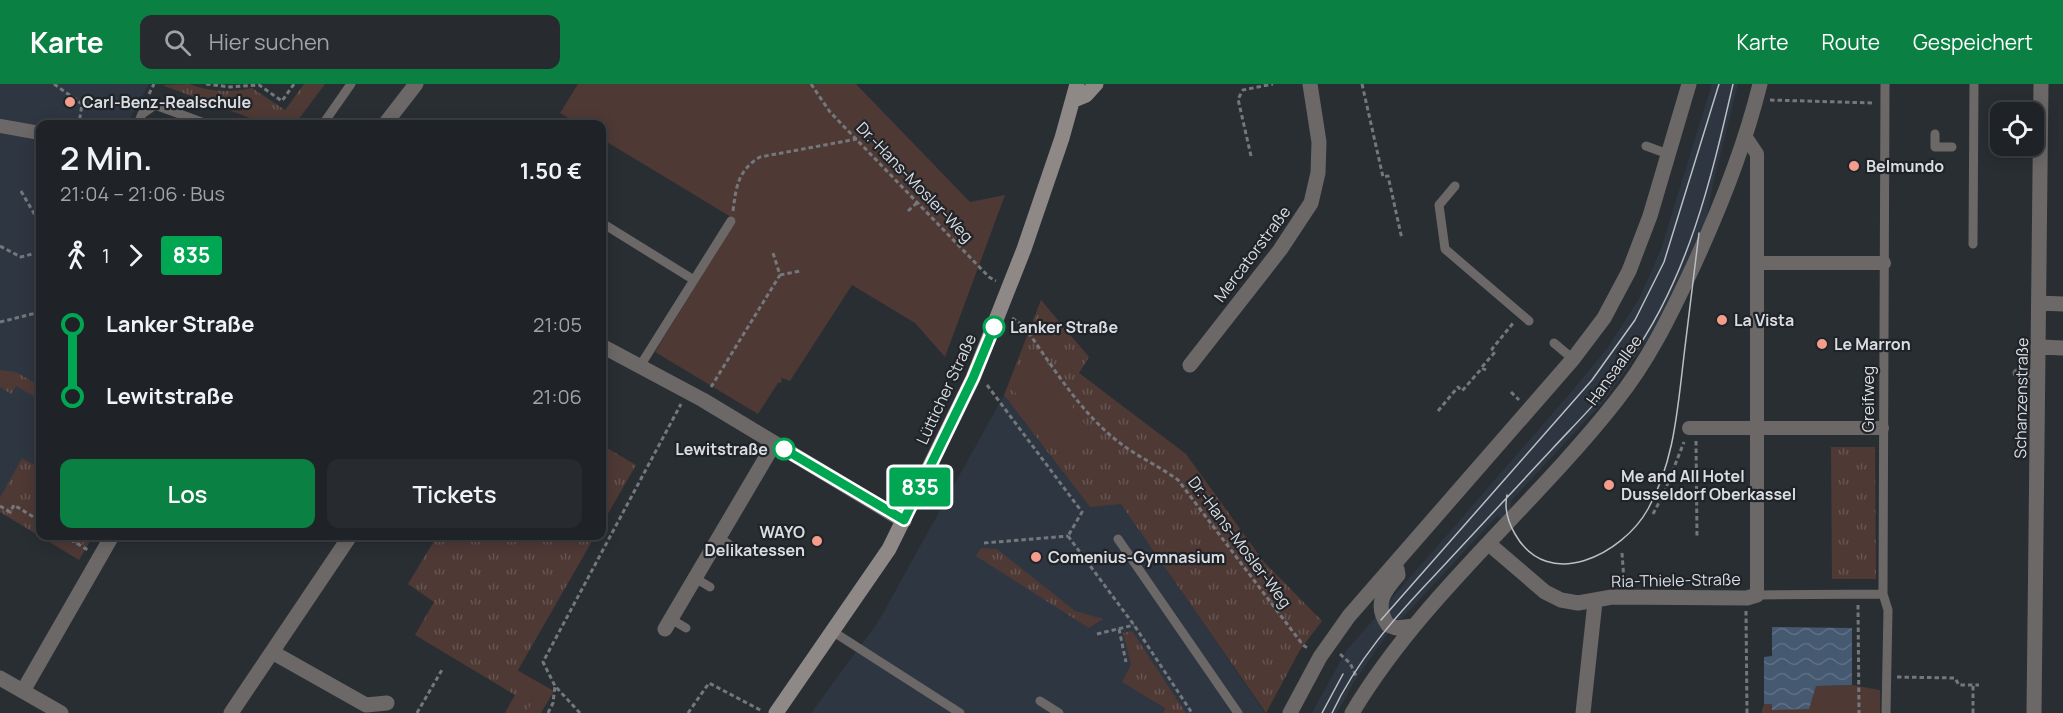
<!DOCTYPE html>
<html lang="de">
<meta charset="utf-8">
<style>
:root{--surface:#1f2226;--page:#272a2e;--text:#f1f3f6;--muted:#a1a4a7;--line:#3c3f43;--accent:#0b8043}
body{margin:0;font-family:Manrope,sans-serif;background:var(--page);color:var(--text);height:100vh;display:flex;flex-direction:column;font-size:22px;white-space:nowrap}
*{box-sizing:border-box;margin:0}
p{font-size:20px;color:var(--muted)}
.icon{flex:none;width:33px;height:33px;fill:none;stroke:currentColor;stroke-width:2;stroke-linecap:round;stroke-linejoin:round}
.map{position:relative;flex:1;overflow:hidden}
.panel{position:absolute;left:36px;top:36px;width:570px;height:420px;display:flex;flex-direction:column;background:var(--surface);border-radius:12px;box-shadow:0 3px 15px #0003,0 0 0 2px var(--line)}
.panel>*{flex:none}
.badge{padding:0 12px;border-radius:4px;font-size:21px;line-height:39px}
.fabs{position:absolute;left:1990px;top:18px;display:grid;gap:12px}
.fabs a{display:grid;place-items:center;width:54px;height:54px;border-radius:12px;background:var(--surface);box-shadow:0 3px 15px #0003,0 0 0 2px var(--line);font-size:30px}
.map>.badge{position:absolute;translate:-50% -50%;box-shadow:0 0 0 3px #fff}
.legs{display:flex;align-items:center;gap:9px;height:66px;padding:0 24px;font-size:20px}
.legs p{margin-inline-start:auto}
.headline{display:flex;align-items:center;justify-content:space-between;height:102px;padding:0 24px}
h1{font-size:33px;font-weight:600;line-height:45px}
.primary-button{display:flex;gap:12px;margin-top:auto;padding:12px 24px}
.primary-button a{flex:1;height:69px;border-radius:12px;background:var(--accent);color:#fff;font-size:24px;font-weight:600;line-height:69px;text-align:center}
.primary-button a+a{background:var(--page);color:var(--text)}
ul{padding:0 24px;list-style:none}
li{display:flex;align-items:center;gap:21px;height:72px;font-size:22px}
li i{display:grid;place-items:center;width:9px;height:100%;margin:0 8px;background:currentColor}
li i::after{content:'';width:15px;height:15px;margin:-8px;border:4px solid;border-radius:50%;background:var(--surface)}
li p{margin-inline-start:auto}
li:first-child i{background:linear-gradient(#0000 50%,currentColor 0)}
li:last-child i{background:linear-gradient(currentColor 50%,#0000 0)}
header{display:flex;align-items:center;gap:36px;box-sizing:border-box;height:84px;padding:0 30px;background:var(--accent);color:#fff}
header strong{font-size:28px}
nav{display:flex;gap:33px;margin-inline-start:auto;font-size:21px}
.search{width:420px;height:54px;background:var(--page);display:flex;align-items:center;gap:15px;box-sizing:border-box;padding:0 21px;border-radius:12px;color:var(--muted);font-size:22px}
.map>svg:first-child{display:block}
.built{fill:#2e3641}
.grass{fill:url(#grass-tufts)}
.green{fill:#4e3935}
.water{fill:url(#water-waves)}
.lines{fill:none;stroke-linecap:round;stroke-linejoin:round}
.path{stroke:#74787d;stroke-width:3;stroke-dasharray:4.5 3;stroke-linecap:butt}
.service{stroke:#6c6867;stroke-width:9}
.pedestrian{stroke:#6c6867;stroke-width:14}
.minor{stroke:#6c6867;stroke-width:15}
.tertiary{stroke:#6c6867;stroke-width:15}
.secondary{stroke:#8e8887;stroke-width:15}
.tram{stroke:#bbbec2;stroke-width:1.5}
.line-1-casing{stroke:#fff;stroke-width:14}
.line-1{stroke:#00a651;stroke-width:9}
.poi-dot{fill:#f49d8c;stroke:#202429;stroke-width:2}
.stop-1-dot{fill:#fff;stroke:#00a651;stroke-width:3}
.labels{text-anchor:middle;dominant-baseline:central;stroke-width:4.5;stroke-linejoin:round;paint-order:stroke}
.poi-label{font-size:16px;font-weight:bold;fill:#dadde1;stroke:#202429;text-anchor:start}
.street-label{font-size:16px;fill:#dadde1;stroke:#202429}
.stop-label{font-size:16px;font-weight:bold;fill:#dadde1;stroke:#202429;text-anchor:start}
</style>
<header>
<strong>Karte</strong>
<div class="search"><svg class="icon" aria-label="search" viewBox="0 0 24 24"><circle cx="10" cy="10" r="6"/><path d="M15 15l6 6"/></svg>Hier suchen</div>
<nav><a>Karte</a><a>Route</a><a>Gespeichert</a></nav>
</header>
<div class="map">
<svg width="2063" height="629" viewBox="0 0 2063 629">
<defs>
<pattern id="grass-tufts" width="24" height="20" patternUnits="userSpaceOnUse" patternTransform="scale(1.5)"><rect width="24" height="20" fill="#4e3935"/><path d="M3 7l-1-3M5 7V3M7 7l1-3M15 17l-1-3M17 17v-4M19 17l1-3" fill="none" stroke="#675552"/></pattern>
<pattern id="water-waves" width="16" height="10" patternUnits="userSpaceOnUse" patternTransform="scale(1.5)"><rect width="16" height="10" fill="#455971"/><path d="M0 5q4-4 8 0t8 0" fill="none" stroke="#5f7085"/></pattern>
</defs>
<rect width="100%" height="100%" fill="#292e33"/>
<path class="built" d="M0,0H149L127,40L40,42L0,36Z
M1712,0H1738L1713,100L1706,139L1654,246L1605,316L1511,417V425L1501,437L1498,431L1386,552L1354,598L1337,629H1312L1346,567L1573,306L1606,266L1639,215L1661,165Z
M0,45L40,52V452H93L79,476L0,428Z
M1004,311L1090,423L1121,419L1265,629H811L878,538Z"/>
<path class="grass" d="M189,0C209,8 231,9 252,4L285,26L304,0H325L295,40H266L162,1Z
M1041,216L1089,273L1079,289L1186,370L1264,478L1322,537L1300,566L1266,629L1121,420L1090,423L1004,311Z
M0,286L16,288L40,302V316L16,302L11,310L0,303Z
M602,361L636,381L602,440Z
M1831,363H1875L1876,495H1832Z
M22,374L40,384V452H93L79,476L0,428V414Z
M437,452L450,454L452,452H595L510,600L535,615L526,629H505L515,611L415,551L434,518L408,500Z
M981,464L997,465L1075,527L1103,535L1089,544L976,472Z
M1132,547L1186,629H1163L1165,624L1122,598L1131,581L1123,549Z"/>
<path class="green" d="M578,0H856L970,118L1005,111L945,273L915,239L852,201L790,297L781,294L782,298L778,299L758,330L655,268L736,136L602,55V40H578L560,29Z
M1040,280L1090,347L1061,371L1012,304Z
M517,586L554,607L541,629H526L534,615L509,600Z
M1852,601L1880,606V629H1761L1764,620H1772V625L1816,602Z"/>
<path class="water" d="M1772,543L1852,544V601L1816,602L1809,625L1772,626V620H1764V573L1772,572Z"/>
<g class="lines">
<path class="path" d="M54,0L82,20L79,40
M206,0L230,3L259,1L282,17L294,0
M811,0L830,28L989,193L996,197
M1362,0L1383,93L1388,92L1402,155
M149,10L154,0
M1770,16L1874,19
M1251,72L1238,15L1243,6L1273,0
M21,107L39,138
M733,127C736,103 738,86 760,73L857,55
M908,127L918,118
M0,162L21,173L40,168
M780,191L800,187
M1012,234L1023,241C1052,281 1080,329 1120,359C1138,373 1159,382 1178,396L1303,561L1309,565
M0,238L40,228
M1482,283L1495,268L1492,265L1514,238
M987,301L1082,428L1068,452
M711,303L780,191L773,169
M1511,308L1519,316
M1438,327L1458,303L1462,307L1482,284L1486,286
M1696,357L1697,453
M1664,409L1684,358
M0,422L10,428L14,421L40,437
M1653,430L1664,409L1696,414
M64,452L88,466
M1068,452L1134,541L1192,629
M984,459L1068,452
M1622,469L1624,497
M1858,521L1859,629
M1746,527L1747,629
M1119,545L1126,578
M1097,550L1134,541
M1340,570L1350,579L1357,594
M1897,593L1955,594L1959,601H1979
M417,629L443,584
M548,629L553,619L555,602
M580,629L555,602L543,578L681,320
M688,629L709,599L762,627
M1973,629V601"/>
<path class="service" d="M1885,0L1883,510L1888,526L1886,629
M138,40L142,30L155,21L207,40
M323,40L351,0
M1935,50V63H1952
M1646,62L1668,70
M1455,102L1439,121L1445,165L1529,237
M602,139L694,196
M1973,160L1974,0
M1554,259L1573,275
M640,282L731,137
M2017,289L2040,290
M719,454L733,463
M1118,455L1238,629
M695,494L710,503
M1757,511L1883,510
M671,535L686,544
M832,547L960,629
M1040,617L1059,629"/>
<path class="pedestrian" d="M0,42L40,49
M1745,52L1757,70V511
M1758,179H1884
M1689,344H1882"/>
<path class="minor" d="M385,40L416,0
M2040,219L2063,220
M602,262L703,316L904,437
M2040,263L2063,264
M1190,281L1280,166L1311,119L1318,89L1319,58L1310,0
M1489,460L1545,508L1561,516L1578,519L1612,513L1747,514L1757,511
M665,545L774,360
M272,568L366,621L387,619
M0,594L61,629
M23,607L112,452
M231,629L350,452
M1583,629L1595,518
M2034,629L2041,0"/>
<path class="tertiary" d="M1397,485L1398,491C1383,508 1374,521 1388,541L1396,544L1414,542
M1290,629L1320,573L1349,532L1573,275L1604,234L1629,187L1650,132L1689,0
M1352,629C1422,512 1532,424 1616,317C1648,277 1669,234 1691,187C1719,127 1744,65 1760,0"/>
<path class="secondary" d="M1074,16L1086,11L1096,0
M776,629L889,465L973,294L1024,165L1062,54L1077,0"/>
<path class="tram" d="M1507,411C1504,425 1508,438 1515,450C1548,509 1623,470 1648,425C1673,380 1677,331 1683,280C1688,236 1694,192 1699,149
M1381,536L1592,296L1635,236L1664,178L1719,0
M1322,629L1343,590
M1332,629C1357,576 1395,533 1435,491C1474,449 1513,407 1553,364C1579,336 1608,308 1630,275C1688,194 1711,96 1733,0"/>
</g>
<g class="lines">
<defs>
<path id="line-1" d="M784,365L904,436L973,294L994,243"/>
</defs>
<use href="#line-1" class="line-1-casing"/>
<use href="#line-1" class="line-1"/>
</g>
<g class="poi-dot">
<circle cx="70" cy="18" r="6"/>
<circle cx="1854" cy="82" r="6"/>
<circle cx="1722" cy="236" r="6"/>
<circle cx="1822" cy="260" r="6"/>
<circle cx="1609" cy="401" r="6"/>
<circle cx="817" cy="457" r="6"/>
<circle cx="1036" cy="473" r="6"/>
</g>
<g class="stop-1-dot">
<circle cx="994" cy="243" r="10"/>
<circle cx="784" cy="365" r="10"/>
</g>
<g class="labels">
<g class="poi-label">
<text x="82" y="18">Carl-Benz-Realschule</text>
<text x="1866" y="82">Belmundo</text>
<text x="1734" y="236">La Vista</text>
<text x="1834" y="260">Le Marron</text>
<text x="1621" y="392">Me and All Hotel<tspan x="1621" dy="18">Dusseldorf Oberkassel</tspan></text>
<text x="805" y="448" text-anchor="end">WAYO<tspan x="805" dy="18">Delikatessen</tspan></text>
<text x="1048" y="473">Comenius-Gymnasium</text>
</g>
<g class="street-label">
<text transform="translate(915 98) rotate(46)">Dr.-Hans-Mosler-Weg</text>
<text transform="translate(1252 170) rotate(-53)">Mercatorstraße</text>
<text transform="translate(1614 286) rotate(-54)">Hansaallee</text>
<text transform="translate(946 305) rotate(-65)">Lütticher Straße</text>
<text transform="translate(2021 314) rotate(-89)">Schanzenstraße</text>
<text transform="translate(1868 315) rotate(-90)">Greifweg</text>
<text transform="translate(1240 458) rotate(53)">Dr.-Hans-Mosler-Weg</text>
<text transform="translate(1676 496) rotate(-1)">Ria-Thiele-Straße</text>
</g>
<g class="stop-label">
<text x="1010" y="243">Lanker Straße</text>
<text x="768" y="365" text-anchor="end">Lewitstraße</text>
</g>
</g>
</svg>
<div class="fabs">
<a><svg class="icon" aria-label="locate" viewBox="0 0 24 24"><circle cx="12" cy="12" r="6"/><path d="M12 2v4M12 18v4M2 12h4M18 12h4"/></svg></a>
</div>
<b class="badge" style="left:920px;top:403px;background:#00a651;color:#fff">835</b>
<section class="panel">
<div class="headline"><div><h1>2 Min.</h1><p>21:04 – 21:06 · Bus</p></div><b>1.50 €</b></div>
<div class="legs"><svg class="icon" aria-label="walk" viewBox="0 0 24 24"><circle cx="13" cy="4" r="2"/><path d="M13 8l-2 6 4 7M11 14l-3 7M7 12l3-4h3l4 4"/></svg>1<svg class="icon" aria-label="forward" viewBox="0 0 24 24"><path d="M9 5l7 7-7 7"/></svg><b class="badge" style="background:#00a651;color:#fff">835</b></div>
<ul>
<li><i style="color:#00a651"></i><b>Lanker Straße</b><p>21:05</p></li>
<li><i style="color:#00a651"></i><b>Lewitstraße</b><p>21:06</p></li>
</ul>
<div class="primary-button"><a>Los</a><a>Tickets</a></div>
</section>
</div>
